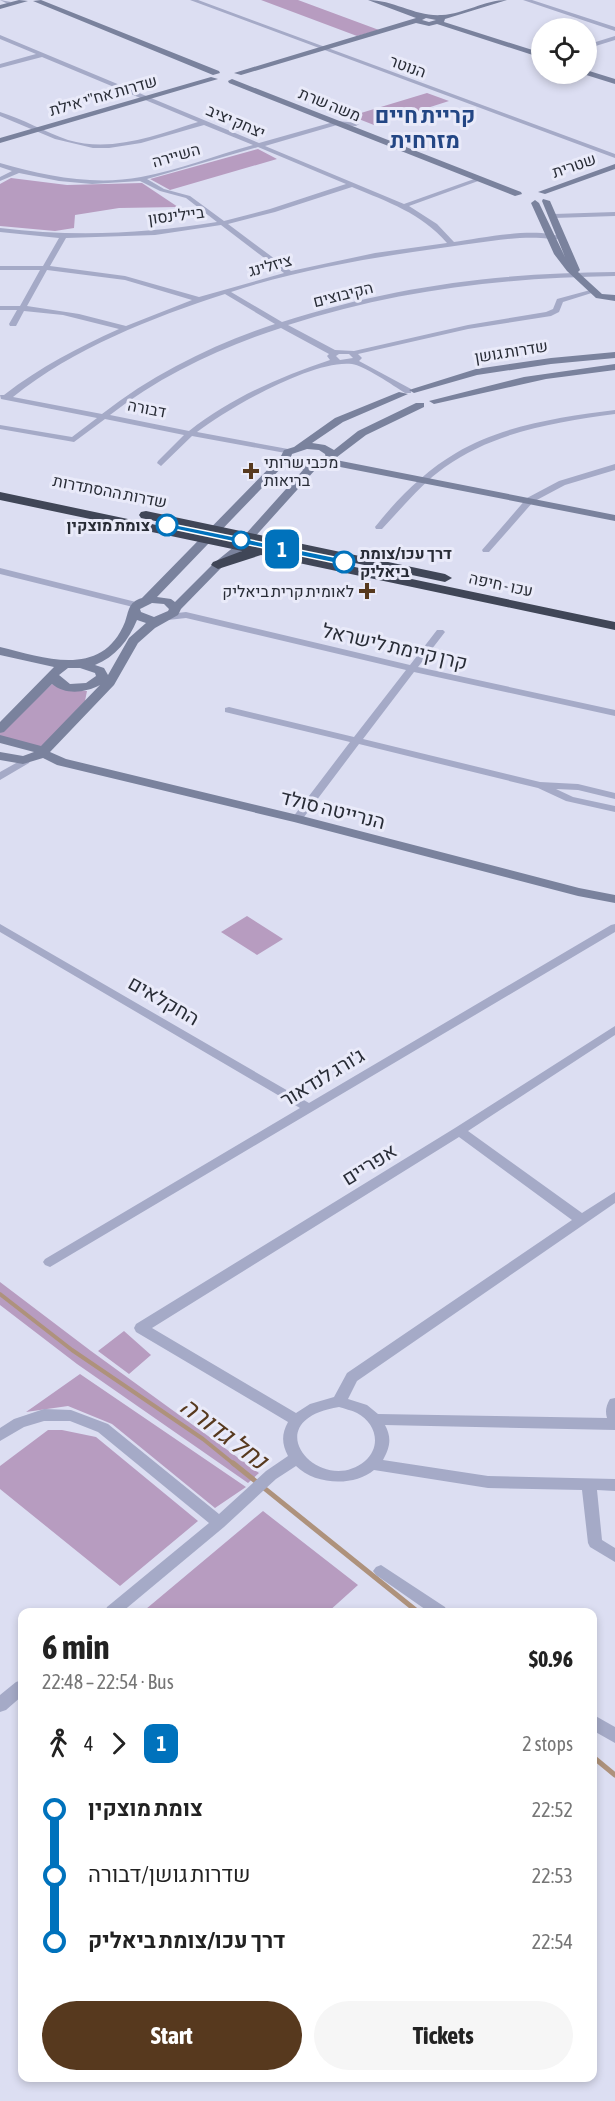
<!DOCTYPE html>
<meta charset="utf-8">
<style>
:root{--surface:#fff;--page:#f6f6f6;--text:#222;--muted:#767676;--accent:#57391e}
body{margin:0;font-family:"Asap Condensed",Heebo,sans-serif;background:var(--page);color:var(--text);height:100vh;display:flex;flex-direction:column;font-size:22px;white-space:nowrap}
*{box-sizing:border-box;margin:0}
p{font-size:20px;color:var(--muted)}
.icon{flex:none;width:33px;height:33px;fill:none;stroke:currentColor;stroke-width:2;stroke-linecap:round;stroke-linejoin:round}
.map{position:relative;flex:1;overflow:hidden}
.drawer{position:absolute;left:18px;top:1608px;width:579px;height:474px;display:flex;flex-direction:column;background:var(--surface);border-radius:12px;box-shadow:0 3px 9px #0003}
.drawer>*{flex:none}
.badge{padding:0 12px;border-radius:9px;font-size:21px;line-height:39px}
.controls{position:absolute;left:531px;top:18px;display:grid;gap:12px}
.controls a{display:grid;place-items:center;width:66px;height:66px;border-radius:50%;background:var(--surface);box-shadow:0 3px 9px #0003;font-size:30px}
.map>.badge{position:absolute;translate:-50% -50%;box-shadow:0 0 0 3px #fff}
.legs{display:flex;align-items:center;gap:9px;height:66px;padding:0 24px;font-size:20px}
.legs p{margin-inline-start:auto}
.summary{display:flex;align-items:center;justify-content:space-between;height:102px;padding:0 24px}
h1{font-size:33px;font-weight:700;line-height:45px}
.action{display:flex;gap:12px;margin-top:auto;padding:12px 24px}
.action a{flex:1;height:69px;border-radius:36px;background:var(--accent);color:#fff;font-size:24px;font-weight:700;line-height:69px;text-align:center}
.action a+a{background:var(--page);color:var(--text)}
ul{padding:0 24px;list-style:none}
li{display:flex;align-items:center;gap:21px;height:66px;font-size:22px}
li i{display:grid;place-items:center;width:9px;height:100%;margin:0 8px;background:currentColor}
li i::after{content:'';width:15px;height:15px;margin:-8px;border:4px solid;border-radius:50%;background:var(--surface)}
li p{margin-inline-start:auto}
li:first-child i{background:linear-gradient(#0000 50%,currentColor 0)}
li:last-child i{background:linear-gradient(currentColor 50%,#0000 0)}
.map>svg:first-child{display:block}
.green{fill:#b79cc0}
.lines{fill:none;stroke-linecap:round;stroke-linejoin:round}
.stream-far1{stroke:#ae927c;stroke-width:4}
.stream{stroke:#ae927c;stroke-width:5}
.street{fill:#a5aac7;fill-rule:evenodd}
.secondary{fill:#7a829d;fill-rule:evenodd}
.highway{fill:#404657;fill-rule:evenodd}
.line-1{fill:#0072bc;stroke:#fff;stroke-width:1.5}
.poi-dot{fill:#57391e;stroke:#e9eaf9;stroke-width:2}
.stop-1-dot{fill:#fff;stroke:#0072bc;stroke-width:3}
.labels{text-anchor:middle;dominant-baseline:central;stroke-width:6;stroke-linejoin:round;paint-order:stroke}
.far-street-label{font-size:16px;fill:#282c36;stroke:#e9eaf9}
.far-poi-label{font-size:16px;fill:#282c36;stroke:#e9eaf9;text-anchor:start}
.far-stop-label{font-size:16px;font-weight:bold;fill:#282c36;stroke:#e9eaf9;text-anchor:end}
.street-label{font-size:20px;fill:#282c36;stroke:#e9eaf9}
.far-district-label{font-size:22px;font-weight:bold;fill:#234684;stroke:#e9eaf9}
.near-water-label{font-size:26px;font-style:italic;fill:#57391e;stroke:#e9eaf9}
</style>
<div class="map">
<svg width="615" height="2101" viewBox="0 0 615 2101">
<rect width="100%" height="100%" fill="#dcdef2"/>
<path class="green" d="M261,0H298L379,30L357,36Z
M427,93L449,101L374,125L351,116Z
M258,149L277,159L170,190L150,179Z
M11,178L67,185L142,183L178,207L119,208L75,215L74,228L55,231L0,226V184Z
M52,684L71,690L87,691L85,701L42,748L0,737V733Z
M247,916L283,939L257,955L221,932Z
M0,1282L91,1351L259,1473L248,1483L77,1364L0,1305Z
M124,1331L151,1355L129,1374L98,1351Z
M80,1374L246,1487L215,1508L112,1424L68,1406L26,1412Z
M48,1430H62L96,1437L198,1521L120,1586L0,1489V1466Z
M263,1511L358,1585L328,1612H150L146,1609Z"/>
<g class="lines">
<path class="stream-far1" d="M0,1294L72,1350L203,1439L235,1465"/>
<path class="stream" d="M233,1463L418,1612
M592,1756L615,1775"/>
<path class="street" d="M0,0L11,2L8,4Z
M190,0H198L615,154V158Z
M523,0H532L615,27V31Z
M0,35L259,143L337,121L358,123L359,124L356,126L337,125L265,146L404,204L477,178H481V180L409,206L437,224L454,242C480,238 540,226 563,238C557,241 548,238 541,238C524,237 507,239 491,241C404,253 316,264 231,292L282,322C394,286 498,273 615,272V276C501,278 397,290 288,325L335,350L354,351L468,325L546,312L553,309L557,299L594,289L598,291L563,302L559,312L551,316L468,329L358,354L362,358L359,361L411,389V393H405C394,386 363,365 352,364C314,359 228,408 197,432L288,449L291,450V454L192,436L161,466L157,463L158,461L184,435L105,419L74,442L0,429V425L72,437L97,418L1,399L0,395H4C40,367 79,347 119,329L63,315L24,311L16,326H10L9,324L17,310H0V306H20L40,270H0V266H43L59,238L0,232V228C73,237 144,234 217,222L186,198L160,191L140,181L92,184L59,181L19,173L0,181V177L12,171L0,167V163C45,176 94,186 141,177C179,170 216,155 253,145L204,125L141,143L109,148H93L55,139L0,116V112C23,119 45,132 68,140C112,153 156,135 198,122L42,57L0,68V64L36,54L0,39ZM258,147L346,184L270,209L224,221L190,196L164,189L147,179ZM352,187C388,202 421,213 447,243L375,253L291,271L228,224L275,212ZM221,225L284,273L199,297L125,276L50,266L66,238L155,235ZM47,270L125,280L192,300L126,326L79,314L27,306ZM225,294L275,324C214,344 153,374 102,414L13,397C74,348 151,318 225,294ZM281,328L329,354L327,356L330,360C280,377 232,397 189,431L110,415C160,376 221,347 281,328ZM339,354H349L353,358L340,360L336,356Z
M615,36V40L586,49V45Z
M615,212V216L554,218L551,216L554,214Z
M615,410V414C556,422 494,432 445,467C421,484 402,508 382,529H376L375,527C397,499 425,471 456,453C503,425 561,417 615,410Z
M615,464V470L565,485L533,502L489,552H483L482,550L527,498L559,481Z
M0,568L140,603L142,605L137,608L0,574Z
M186,612L410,665L437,630H443L445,632L418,667L615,710V716L414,672L363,739L540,782L578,784L615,793V799L578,790L556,789L573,797L615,806V812L566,801L538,788L359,744L301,821H293L292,819L293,817L350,742L225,712V708L229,707L354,737L406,670L186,618L168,620L163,617L168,614Z
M25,758L29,759L30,761L29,763L0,780V772Z
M0,924L309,1103L611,925L615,924V932L50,1267L45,1265L43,1262L45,1259L300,1108L0,932Z
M615,1026V1035L468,1131L582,1213L615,1192V1203L357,1381L348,1399L367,1405L378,1414L607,1418C605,1411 606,1406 610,1399L615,1398V1430L385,1425C392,1438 390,1447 383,1460L488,1476L615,1479V1491L597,1490L602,1540L615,1548V1562L590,1547L588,1543L582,1490L488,1488L374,1470C354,1487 315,1485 296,1466L276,1479L224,1527L122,1612H105L107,1607L209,1523L98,1432L70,1421H44L24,1427L0,1441V1428L14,1419L44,1409L71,1410L108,1424L219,1514L266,1471L288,1456C282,1444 281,1435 288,1422L136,1332L134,1328L136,1324L455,1128ZM459,1137L572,1220L347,1373L334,1397L310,1404L296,1413L152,1328ZM339,1407C345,1409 351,1410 357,1413C376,1423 382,1446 365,1461C321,1498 252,1421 339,1407Z
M381,1565L445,1607L447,1612H429L376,1575L373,1571L376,1567Z
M22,1680V1696L6,1710L0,1712V1695L16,1682Z
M592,1714L615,1727V1743L592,1730Z"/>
<path class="secondary" d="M19,0L28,1L0,9V5Z
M41,0L219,71L220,73L213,75L33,1Z
M368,0C394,0 416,17 442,15C464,14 484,0 507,0L445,19L444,22L542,53V58L437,24L429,26L416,23L241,75L234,73L416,18ZM426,18L436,20L429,22L422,20Z
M586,70L615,79V84L583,74H586Z
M211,77L218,79L0,143V138Z
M232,79L521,192L522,194L515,196L229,83L228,81Z
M615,164V169L545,194L538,192Z
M543,199L550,201L580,270L578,272L602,294L615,295V301L596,298L567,271L554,254L531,203L535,200L539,203L565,257L542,201Z
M615,352V358L551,364L477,375L414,393L409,390L476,369L551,358Z
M615,364V370L546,379L434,404L429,401L524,377Z
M399,392L408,394L343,422L312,443L325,445L334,450L358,431L416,403H424V407L366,435L337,457L336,460L615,515V521L330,465L315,470L243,550L222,567L181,609L178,615L155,628L138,643L114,685L50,752L66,759L302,816L579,888L615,895V903L578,896L294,822L57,765L43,758L23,764L0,760V752L23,756L34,752L0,743V735L41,746L100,685C85,693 65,695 52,684L4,732L0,733V722L54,667L0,655V647C45,658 102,679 125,622C129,611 128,602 142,598L281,456L284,450L294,447L335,418ZM307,449L319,450L325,454L326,458C315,466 302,466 291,457L292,454ZM286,463L303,470L235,546L214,563L175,602L171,599L157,597ZM152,603L164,604L169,609L168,611L154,617L141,612L140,609ZM137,620L146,623L129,638L108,675L104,668L95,665C115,657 129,640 137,620ZM68,668H80L95,673L96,676L86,683L70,684L59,675Z"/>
<path class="highway" d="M0,492L615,622V630L261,555L218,569L211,565L213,562L242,551L0,500Z
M146,511L445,574L452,578L445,582L141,518L139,515L141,512Z"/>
</g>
<path class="line-1" d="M167,523L344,559L348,562L344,565L164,527L163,525Z"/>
<g class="poi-dot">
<path d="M248 462h6v6h6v6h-6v6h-6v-6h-6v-6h6z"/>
<path d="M364 582h6v6h6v6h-6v6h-6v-6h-6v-6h6z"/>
</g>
<g class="stop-1-dot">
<circle cx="167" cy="525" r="10"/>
<circle cx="241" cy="540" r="8"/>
<circle cx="344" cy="562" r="10"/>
</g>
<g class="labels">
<g class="far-street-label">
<text transform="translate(408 66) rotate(20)">הנוטר</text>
<text transform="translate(103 95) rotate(-16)">שדרות אח"י אילת</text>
<text transform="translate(330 104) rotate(22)">משה שרת</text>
<text transform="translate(236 121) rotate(23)">יצחק יציב</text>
<text transform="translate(176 155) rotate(-16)">השיירה</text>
<text transform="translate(574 165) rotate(-19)">שטרית</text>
<text transform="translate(176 215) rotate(-7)">ביילינסון</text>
<text transform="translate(270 265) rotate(-15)">ציזלינג</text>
<text transform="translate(343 294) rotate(-14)">הקיבוצים</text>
<text transform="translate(511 351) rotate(-9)">שדרות גושן</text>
<text transform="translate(147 408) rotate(11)">דבורה</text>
<text transform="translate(110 491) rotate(11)">שדרות ההסתדרות</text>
<text transform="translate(501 584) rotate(12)">עכו - חיפה</text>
</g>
<g class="far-poi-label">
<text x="264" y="462">מכבי שרותי<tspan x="264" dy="18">בריאות</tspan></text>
<text x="354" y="591" text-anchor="end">לאומית קרית ביאליק</text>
</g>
<g class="far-stop-label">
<text x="150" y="525">צומת מוצקין</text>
<text x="360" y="553" text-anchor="start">דרך עכו/צומת<tspan x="360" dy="18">ביאליק</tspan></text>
</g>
<g class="street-label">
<text transform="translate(395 646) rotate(13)">קרן קיימת לישראל</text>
<text transform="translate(333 809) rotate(14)">הנרייטה סולד</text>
<text transform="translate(164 1000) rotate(30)">החקלאים</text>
<text transform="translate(322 1077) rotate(-31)">ג'ורג לנדאור</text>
<text transform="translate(369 1164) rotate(-32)">אפריים</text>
</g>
<g class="far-district-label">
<text x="425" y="115">קריית חיים<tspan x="425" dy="25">מזרחית</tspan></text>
</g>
<g class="near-water-label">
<text transform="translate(224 1433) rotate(37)">נחל גדורה</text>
</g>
</g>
</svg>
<div class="controls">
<a><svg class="icon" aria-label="locate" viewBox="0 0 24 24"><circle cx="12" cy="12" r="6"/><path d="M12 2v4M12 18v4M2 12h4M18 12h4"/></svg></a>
</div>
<b class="badge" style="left:282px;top:549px;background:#0072bc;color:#fff">1</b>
<section class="drawer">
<div class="summary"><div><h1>6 min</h1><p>22:48 – 22:54 · Bus</p></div><b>$0.96</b></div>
<div class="legs"><svg class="icon" aria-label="walk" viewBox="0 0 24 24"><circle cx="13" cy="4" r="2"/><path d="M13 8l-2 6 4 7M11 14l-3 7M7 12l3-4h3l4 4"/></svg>4<svg class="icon" aria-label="forward" viewBox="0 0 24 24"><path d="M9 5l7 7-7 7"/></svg><b class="badge" style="background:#0072bc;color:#fff">1</b><p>2 stops</p></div>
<ul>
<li><i style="color:#0072bc"></i><b>צומת מוצקין</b><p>22:52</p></li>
<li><i style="color:#0072bc"></i><span>שדרות גושן/דבורה</span><p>22:53</p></li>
<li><i style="color:#0072bc"></i><b>דרך עכו/צומת ביאליק</b><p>22:54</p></li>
</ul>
<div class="action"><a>Start</a><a>Tickets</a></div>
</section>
</div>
